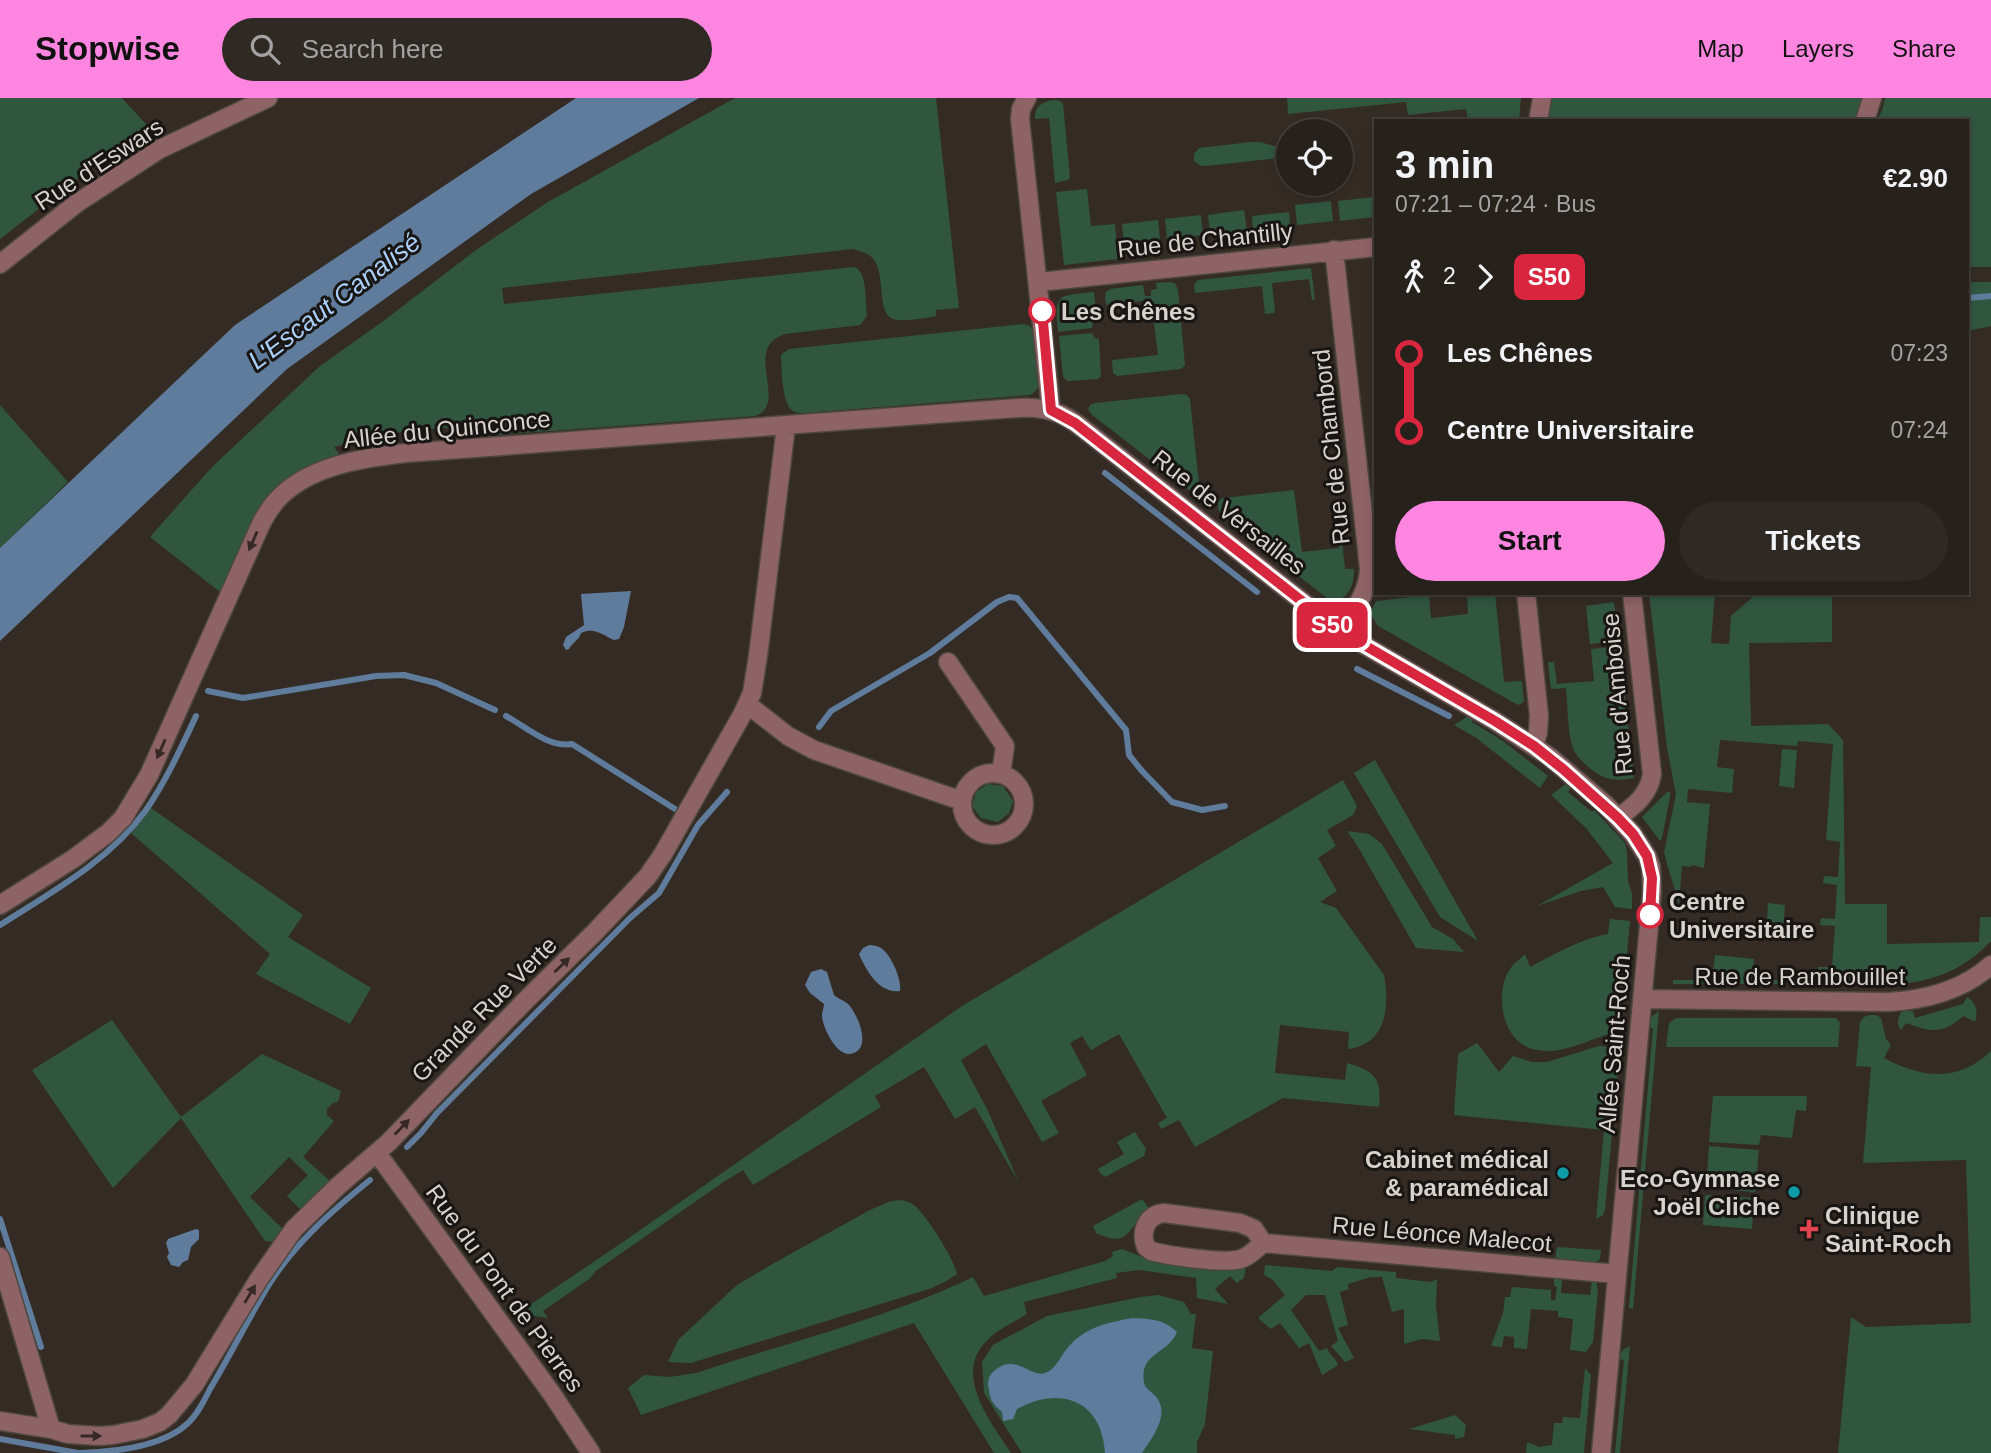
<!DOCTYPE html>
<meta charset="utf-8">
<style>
:root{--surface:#27211b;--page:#2f2924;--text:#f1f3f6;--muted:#a4a3a3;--line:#433e3a;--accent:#fe86e0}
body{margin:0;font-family:Arial,sans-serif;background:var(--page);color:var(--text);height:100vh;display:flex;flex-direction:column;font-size:26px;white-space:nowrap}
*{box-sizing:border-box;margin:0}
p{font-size:23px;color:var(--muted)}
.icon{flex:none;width:38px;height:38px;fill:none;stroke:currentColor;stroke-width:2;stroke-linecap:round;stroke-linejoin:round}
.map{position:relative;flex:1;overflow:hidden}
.drawer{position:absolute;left:1374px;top:21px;width:595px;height:476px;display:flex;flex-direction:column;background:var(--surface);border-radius:0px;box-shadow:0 4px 10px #0003,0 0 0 2px var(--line)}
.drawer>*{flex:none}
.badge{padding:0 14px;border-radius:10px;font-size:24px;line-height:46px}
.fabs{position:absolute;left:1276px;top:21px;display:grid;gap:14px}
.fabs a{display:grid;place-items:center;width:77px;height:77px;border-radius:50%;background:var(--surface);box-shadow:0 4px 10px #0003,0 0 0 2px var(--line);font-size:35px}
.map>.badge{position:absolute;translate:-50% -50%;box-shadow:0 0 0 4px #fff}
.legs{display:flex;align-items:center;gap:10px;height:77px;padding:0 21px;font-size:23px}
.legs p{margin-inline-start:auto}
.head{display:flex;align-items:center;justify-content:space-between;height:119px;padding:0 21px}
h1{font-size:38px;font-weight:800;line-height:52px}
.cta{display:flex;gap:14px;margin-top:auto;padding:14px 21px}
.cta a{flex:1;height:80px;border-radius:42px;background:var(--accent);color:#111;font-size:28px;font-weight:800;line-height:80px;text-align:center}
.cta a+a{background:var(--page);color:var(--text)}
ul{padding:0 21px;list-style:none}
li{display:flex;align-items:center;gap:24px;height:77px;font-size:26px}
li i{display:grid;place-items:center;width:10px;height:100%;margin:0 9px;background:currentColor}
li i::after{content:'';width:18px;height:18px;margin:-9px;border:5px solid;border-radius:50%;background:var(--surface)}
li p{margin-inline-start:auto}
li:first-child i{background:linear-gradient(#0000 50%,currentColor 0)}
li:last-child i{background:linear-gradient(currentColor 50%,#0000 0)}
header{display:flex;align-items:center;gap:42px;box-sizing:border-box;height:98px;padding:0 35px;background:var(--accent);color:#111}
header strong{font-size:33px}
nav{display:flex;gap:38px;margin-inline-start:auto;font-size:24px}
.search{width:490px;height:63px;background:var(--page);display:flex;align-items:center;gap:18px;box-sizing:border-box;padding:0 24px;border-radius:38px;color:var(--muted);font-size:26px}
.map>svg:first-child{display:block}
.green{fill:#305640}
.water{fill:#607c9c}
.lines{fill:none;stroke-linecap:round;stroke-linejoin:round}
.stream{stroke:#607c9c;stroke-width:6}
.minor-casing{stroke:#4e473f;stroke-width:21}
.minor{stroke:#8d6366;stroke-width:18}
.oneway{fill:#352827}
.line-1-casing{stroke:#fff;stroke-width:16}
.line-1{stroke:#d7263d;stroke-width:10}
.stop-1-dot{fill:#fff;stroke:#d7263d;stroke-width:3.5}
.culture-dot{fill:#0f9aa8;stroke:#181512;stroke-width:2.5}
.health-dot{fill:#e0444e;stroke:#181512;stroke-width:2.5}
.labels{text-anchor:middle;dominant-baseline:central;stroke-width:6;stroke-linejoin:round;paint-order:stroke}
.street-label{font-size:24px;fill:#d7d2cd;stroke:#181512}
.stop-label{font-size:24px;font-weight:bold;fill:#d7d2cd;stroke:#181512;text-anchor:start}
.poi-label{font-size:24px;font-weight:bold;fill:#d7d2cd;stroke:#181512;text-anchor:end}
.water-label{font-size:26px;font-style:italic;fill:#aad0fa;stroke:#181512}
</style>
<header>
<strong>Stopwise</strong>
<div class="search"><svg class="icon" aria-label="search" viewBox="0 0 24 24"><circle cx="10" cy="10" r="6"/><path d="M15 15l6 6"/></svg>Search here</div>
<nav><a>Map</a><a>Layers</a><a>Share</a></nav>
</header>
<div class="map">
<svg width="1991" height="1355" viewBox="0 0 1991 1355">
<rect width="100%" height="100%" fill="#342c24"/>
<path class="green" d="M0,0H122L155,36L99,64L0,141Z
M735,0H936L959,210L936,212V218C924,220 910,223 898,222C872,220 890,171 869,157C865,154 858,153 853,151L502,190L504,206L855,169C868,176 865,204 867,218L860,227L785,236C741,250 790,306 755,318L496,337L494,325L383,336L334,349L340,357L313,366L292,378L220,494L150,439L212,369L320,268L382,224L476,152L548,104Z
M1287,0H1521L1519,23H1468L1466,11L1408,17L1406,4L1288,16Z
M1552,0H1863L1855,23H1547Z
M1885,0H1991V169H1967V23H1876L1882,13Z
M1054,2L1060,3L1063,6L1070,79L1068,82L1055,85L1049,20L1035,21C1034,8 1042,4 1054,2Z
M1251,44H1260L1288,52V59L1206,68H1201L1194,63V56L1199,50Z
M1087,91L1091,128L1115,126L1118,161L1064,167L1056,94Z
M1374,99L1375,119L1340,123L1338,103Z
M1331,103L1333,123L1297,127L1295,107Z
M1244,112L1247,132L1210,136L1208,117Z
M1289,114L1290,128L1253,132L1252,118Z
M1201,117L1203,137L1167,141L1165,121Z
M1158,122L1160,142L1124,145L1122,126Z
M1311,170L1315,202H1312L1309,181L1272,185L1275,215L1265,216L1262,188L1195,195L1194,187L1198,182Z
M1169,184L1175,185L1178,192L1185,267L1181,271L1117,278L1113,275L1112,262L1158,257L1151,202L1106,207L1105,195L1110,191L1143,187L1145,198H1151V192L1157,191L1156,185Z
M1967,184H1991V228L1967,233Z
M1094,194L1097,222L1093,224L1092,230L1058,234C1054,195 1057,198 1094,194Z
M1023,226L1030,228C1036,237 1042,280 1038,289C1036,294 1034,294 1030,297L805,315C801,315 796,315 793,313C782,307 782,273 781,260V257L789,251Z
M1092,235L1095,240L1099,241L1101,278L1098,281L1067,283L1063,279L1059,238Z
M1181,296L1187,297L1190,301L1199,386L1194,393L1189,392L1091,316L1088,311L1090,307L1095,305Z
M0,307L68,384L0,450Z
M1294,392L1302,454L1339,450L1337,433H1341L1345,471H1354C1355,487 1346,508 1327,500L1224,420L1218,411V403L1223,400Z
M1467,495H1495L1504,584L1522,583L1524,604L1518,607L1378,528L1370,515L1376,503L1429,497L1431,520L1468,516Z
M1649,495H1715L1711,545L1729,546L1731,518L1757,495H1832V544L1749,545L1751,628L1828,626L1843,642L1845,806H1887V846L1979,844L1980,819H1991V843C1940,897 1884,886 1817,886L1818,869H1832L1835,828L1820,827L1821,820L1835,821L1837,787L1823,785L1824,778L1838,779L1840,744L1826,742L1833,646L1798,643L1797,648L1720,642L1717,669L1734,671L1732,695L1688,691L1687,704L1710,706L1704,770L1692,767L1691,769L1682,768L1679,807L1664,755L1676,696L1667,650Z
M1614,504L1619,543L1590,546L1586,508Z
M1619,548L1634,680C1617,683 1606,683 1592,672C1586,667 1580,662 1576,656C1567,642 1568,608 1566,590L1551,591L1548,564H1554L1557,586L1594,583L1591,551Z
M1468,618L1473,620L1472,624L1503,643L1548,678L1540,690L1475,639L1454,627Z
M1782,651L1797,652L1794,690L1779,688Z
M1375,662L1478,843L1440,819L1354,675Z
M1343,682L1357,708L1353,717L1327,732L1336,748L1318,760L1337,793L1320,804L1336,810L1384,877C1390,908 1386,947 1348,951L1349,934L1280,927L1275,975L1345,982L1347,965C1374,973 1382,979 1379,1009L1283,1000L1195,1049L1179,1022L1161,1031L1158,1025L1167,1020L1119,936L1091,952L1082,938L1070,945L1087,977L1041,1003L1059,1035L1042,1044L986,946L961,962L988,1013L1019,1085L975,1009L955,1021L924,969L875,998L881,1009L753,1087L743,1072L725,1083L597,1172L589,1181L543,1213L548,1220L534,1218L527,1209L623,1144L962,908Z
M1567,685L1571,689L1568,694L1592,714L1594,712L1625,745L1627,754L1628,783L1632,796V811L1615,809L1603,789L1581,793L1537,808L1613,765L1586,730L1551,697Z
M988,686L1003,688L1013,703L1009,715L998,724L981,720L972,708L976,694Z
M1667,694H1670V699L1662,740L1660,743L1642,719Z
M151,710L303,817L288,839L371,890L350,926L256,876L270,856L131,735Z
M1347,733L1369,736L1382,746L1432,829L1453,841L1464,854L1416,850L1355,744Z
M1768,805L1785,807L1783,841L1766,840Z
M1610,821L1630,823L1620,934H1614C1595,940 1566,954 1546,953C1540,952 1531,952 1525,948C1501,935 1495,893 1510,871C1513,866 1520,861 1525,856L1530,869C1555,856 1580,841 1608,836Z
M1715,857L1754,861L1752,882H1780L1779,886H1673V882H1712Z
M1967,899C1977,905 1978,915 1975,924L1963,918C1943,937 1931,934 1906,925L1901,932C1896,925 1898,920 1902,913H1913L1915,920L1963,906Z
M1659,913L1633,1211L1629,1210L1653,930L1648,929L1651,919Z
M1869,917H1876L1881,920L1886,941L1891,947L1884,960C1922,980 1958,985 1991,953V1355H1838L1851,1219L1866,1229L1971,1225L1966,1062L1863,1065L1871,969L1856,968L1860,924L1864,919Z
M1676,920H1836L1840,925L1838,949H1666L1669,925Z
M112,922L181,1019L262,956L341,993L338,1004L333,1005L327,1011V1017L334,1023L303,1059L331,1084L302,1113L287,1098L308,1077L289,1059L250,1099L285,1133L276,1144L265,1143L181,1020L113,1090L32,972Z
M1477,945L1499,974L1513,958L1532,964H1547L1599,948L1620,950L1605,1111L1603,1117L1596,1121L1604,1032L1454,1017L1458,956Z
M1713,998H1807L1806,1013L1796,1012L1792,1040L1761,1037L1759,1047L1709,1044Z
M1135,1034L1146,1051L1144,1058L1109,1077L1106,1079L1101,1076L1098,1071L1124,1056L1117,1044Z
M1709,1048L1759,1052L1755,1094L1706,1090Z
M1705,1097L1754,1100L1752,1131L1703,1127Z
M1142,1101L1151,1113C1125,1127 1133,1152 1096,1135L1093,1128Z
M900,1102C906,1103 910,1104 915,1108C927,1118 954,1161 957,1176L945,1184L932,1190L691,1265L668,1264L678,1242L737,1187L774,1165L870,1112L891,1103Z
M1557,1149L1601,1152L1600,1161L1594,1166L1555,1162Z
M1122,1151L1150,1162L1236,1170L1246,1167L1244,1180L1237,1185L1230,1178L1215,1191L1228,1206L1197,1200L1196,1180L1139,1172L1116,1175L1117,1180L1024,1204L1027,1216C1012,1225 994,1233 983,1247C955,1281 993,1327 1011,1355H994L914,1225L641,1317L628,1290L644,1277L670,1279L696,1275C789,1244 885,1221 973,1179L984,1198L1105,1163L1113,1158L1112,1154Z
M1265,1167L1332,1173L1337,1169L1396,1174V1180L1431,1184L1437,1181L1436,1208L1440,1243L1422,1241L1404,1246V1211L1392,1214L1382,1179H1371L1348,1186L1349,1191L1340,1194L1348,1227L1338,1230L1354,1260L1345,1264L1331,1248L1338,1243L1325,1197H1306L1291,1212L1319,1253L1327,1250C1329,1257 1336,1259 1338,1267L1322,1277L1309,1245L1299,1250L1280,1225L1271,1231L1258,1220L1285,1197L1273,1182L1264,1177Z
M1554,1180H1562L1561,1195L1590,1197L1592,1183H1596L1598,1193L1593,1244L1586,1254L1570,1252L1573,1221L1558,1219V1213L1531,1211L1527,1251L1514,1250V1239L1504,1238L1502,1249L1491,1248L1503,1215L1505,1199H1510L1512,1189L1551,1192V1202L1555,1203L1557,1189L1554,1188Z
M1159,1197L1184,1204L1191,1216H1196L1192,1250L1213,1253L1205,1326L1197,1344V1355H1022L984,1295L982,1264L993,1247L1047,1218L1141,1199Z
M1630,1248L1620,1355H1615L1624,1262L1619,1261C1620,1254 1623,1251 1630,1248Z
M1585,1270L1591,1277L1584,1355H1526L1527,1344L1539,1349L1552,1347L1554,1325H1562L1563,1319L1580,1320Z
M1455,1317L1466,1327L1464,1339L1455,1341V1337L1409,1331Z"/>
<path class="water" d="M576,0H699L531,96L287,271L0,543V450L235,227Z
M631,493L624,529L619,541L614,542C602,537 595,529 581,535C579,542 573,544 569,551L566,552L563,547L566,539L584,527L581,496Z
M869,847C872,847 878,848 881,850C891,856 902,882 900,893C879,896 866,872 859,856L863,850Z
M821,871L827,874L834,897C838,901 844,902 848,906C858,916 874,954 849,956C835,956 822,928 822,917C822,913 824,910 824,906L810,895L805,887L811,874Z
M196,1131L199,1132V1141L191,1149L188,1162L183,1164L179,1169L171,1167L167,1159L169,1155L166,1145L168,1141Z
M1133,1220C1150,1221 1164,1221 1177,1234C1168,1257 1136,1255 1145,1288C1148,1292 1154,1296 1157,1300C1170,1318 1151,1341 1142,1355H1105C1102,1302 1060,1287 1017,1311L1013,1321L1003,1323L1002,1314C994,1307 990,1303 989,1292C987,1285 988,1278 994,1273C1015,1254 1030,1280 1045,1275C1056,1272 1062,1255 1070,1247C1087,1229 1109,1224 1133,1220Z"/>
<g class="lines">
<path class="stream" d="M1967,200L1991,198
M1105,375L1257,494
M1357,571L1449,618
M208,593L243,600L376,578L404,577L436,585L495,612
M506,618C526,629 549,650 572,646L675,711
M819,629L831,613L930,555L997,504L1009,499L1017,500L1126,632L1129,657L1142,673L1172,704L1202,712L1225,708
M0,827C52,794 109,763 146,712C166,683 181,650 196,618
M407,1049L421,1035L437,1015L630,820L659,795L698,727L727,694
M0,1121L41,1249
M0,1341L78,1355
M80,1355C112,1354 162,1349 187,1326C197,1317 204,1303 210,1291C231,1256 249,1219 270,1185C296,1144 333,1112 370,1082"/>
<defs>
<path id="minor" d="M1027,0L1021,11L1020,21L1051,312
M1538,23L1542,0
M1865,23L1872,0
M1334,152L1369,470C1369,494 1353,513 1340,533
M0,166L77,105L160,51L268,0
M1039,184L1376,149
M1526,495L1539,618L1538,634L1534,648
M948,564L1005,648L1001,676
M747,606L788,638L814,652L962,703
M962 706a31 31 0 1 1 62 0a31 31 0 1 1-62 0Z
M1618,720C1634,708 1649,697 1652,676L1632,495
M0,807L73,761L108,735L123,720L149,677L261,426C265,418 270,410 276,403C307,368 362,360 406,355L1018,310C1058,308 1070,320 1100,344L1340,533L1495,623L1550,659L1606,707L1633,736L1647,758L1651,769L1652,794L1601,1355
M1642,901L1888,904C1926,902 1962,893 1991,867
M377,1055L552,1296L591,1355
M1263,1145C1256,1151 1250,1158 1241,1161C1224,1166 1169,1158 1151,1153L1146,1149C1140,1134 1146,1117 1164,1115L1240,1125L1254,1131L1263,1145L1617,1176
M0,1159L51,1331
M0,1323L51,1331L68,1336L99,1338L113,1337L143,1331L160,1324L169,1317L194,1287L259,1181L294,1131L338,1088L389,1044L525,903L595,834L648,778L663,756L742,617L752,595L758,558L786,328"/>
</defs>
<use href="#minor" class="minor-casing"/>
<use href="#minor" class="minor"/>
</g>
<defs><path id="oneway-solid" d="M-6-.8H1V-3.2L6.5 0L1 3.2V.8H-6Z" transform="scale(1.75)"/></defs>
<g class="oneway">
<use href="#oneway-solid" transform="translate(253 443) rotate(114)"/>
<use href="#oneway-solid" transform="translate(161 651) rotate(114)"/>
<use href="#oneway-solid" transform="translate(562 867) rotate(-44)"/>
<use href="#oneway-solid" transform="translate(402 1029) rotate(-46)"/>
<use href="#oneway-solid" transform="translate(250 1196) rotate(-59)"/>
<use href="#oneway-solid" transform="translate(91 1338)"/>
</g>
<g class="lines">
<defs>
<path id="line-1" d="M1042,213L1051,312L1075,325L1340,533L1495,623L1534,648L1563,671L1618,720L1633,736L1647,758L1652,780L1650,817"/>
</defs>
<use href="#line-1" class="line-1-casing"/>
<use href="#line-1" class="line-1"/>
</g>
<g class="stop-1-dot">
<circle cx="1042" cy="213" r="12"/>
<circle cx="1650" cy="817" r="12"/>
</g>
<g class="culture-dot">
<circle cx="1563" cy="1075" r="7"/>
<circle cx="1794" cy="1094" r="7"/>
</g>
<path class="health-dot" d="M1805.5 1120.5h7v7h7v7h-7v7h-7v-7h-7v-7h7z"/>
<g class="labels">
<g class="street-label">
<text transform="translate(99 66) rotate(-33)">Rue d'Eswars</text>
<text transform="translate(1205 142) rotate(-6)">Rue de Chantilly</text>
<text transform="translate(447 331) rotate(-6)">Allée du Quinconce</text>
<text transform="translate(1331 349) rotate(-96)">Rue de Chambord</text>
<text transform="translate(1229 414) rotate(38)">Rue de Versailles</text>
<text transform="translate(1617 596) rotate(-95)">Rue d'Amboise</text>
<text x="1800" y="878">Rue de Rambouillet</text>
<text transform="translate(484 911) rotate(-45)">Grande Rue Verte</text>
<text transform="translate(1614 946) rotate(-85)">Allée Saint-Roch</text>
<text transform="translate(1442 1136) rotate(5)">Rue Léonce Malecot</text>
<text transform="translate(505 1190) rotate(54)">Rue du Pont de Pierres</text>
</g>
<g class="stop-label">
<text x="1061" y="213">Les Chênes</text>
<text x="1669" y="803">Centre<tspan x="1669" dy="28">Universitaire</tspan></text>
</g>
<g class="poi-label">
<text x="1549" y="1061">Cabinet médical<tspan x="1549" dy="28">&amp; paramédical</tspan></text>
<text x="1780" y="1080">Eco-Gymnase<tspan x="1780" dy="28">Joël Cliche</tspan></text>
<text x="1825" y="1117" text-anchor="start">Clinique<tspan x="1825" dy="28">Saint-Roch</tspan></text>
</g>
<g class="water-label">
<text transform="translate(334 203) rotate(-37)">L'Escaut Canalisé</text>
</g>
</g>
</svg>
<div class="fabs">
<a><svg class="icon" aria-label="locate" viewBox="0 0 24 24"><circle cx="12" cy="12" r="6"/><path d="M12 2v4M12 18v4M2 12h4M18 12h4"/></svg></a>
</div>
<b class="badge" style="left:1332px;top:527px;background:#d7263d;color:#fff">S50</b>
<section class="drawer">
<div class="head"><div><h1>3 min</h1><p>07:21 – 07:24 · Bus</p></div><b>€2.90</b></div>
<div class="legs"><svg class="icon" aria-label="walk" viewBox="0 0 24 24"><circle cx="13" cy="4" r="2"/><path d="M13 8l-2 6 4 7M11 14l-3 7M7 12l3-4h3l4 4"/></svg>2<svg class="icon" aria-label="forward" viewBox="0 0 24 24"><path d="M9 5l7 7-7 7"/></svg><b class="badge" style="background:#d7263d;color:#fff">S50</b></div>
<ul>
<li><i style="color:#d7263d"></i><b>Les Chênes</b><p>07:23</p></li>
<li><i style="color:#d7263d"></i><b>Centre Universitaire</b><p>07:24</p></li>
</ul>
<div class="cta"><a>Start</a><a>Tickets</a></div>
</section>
</div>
